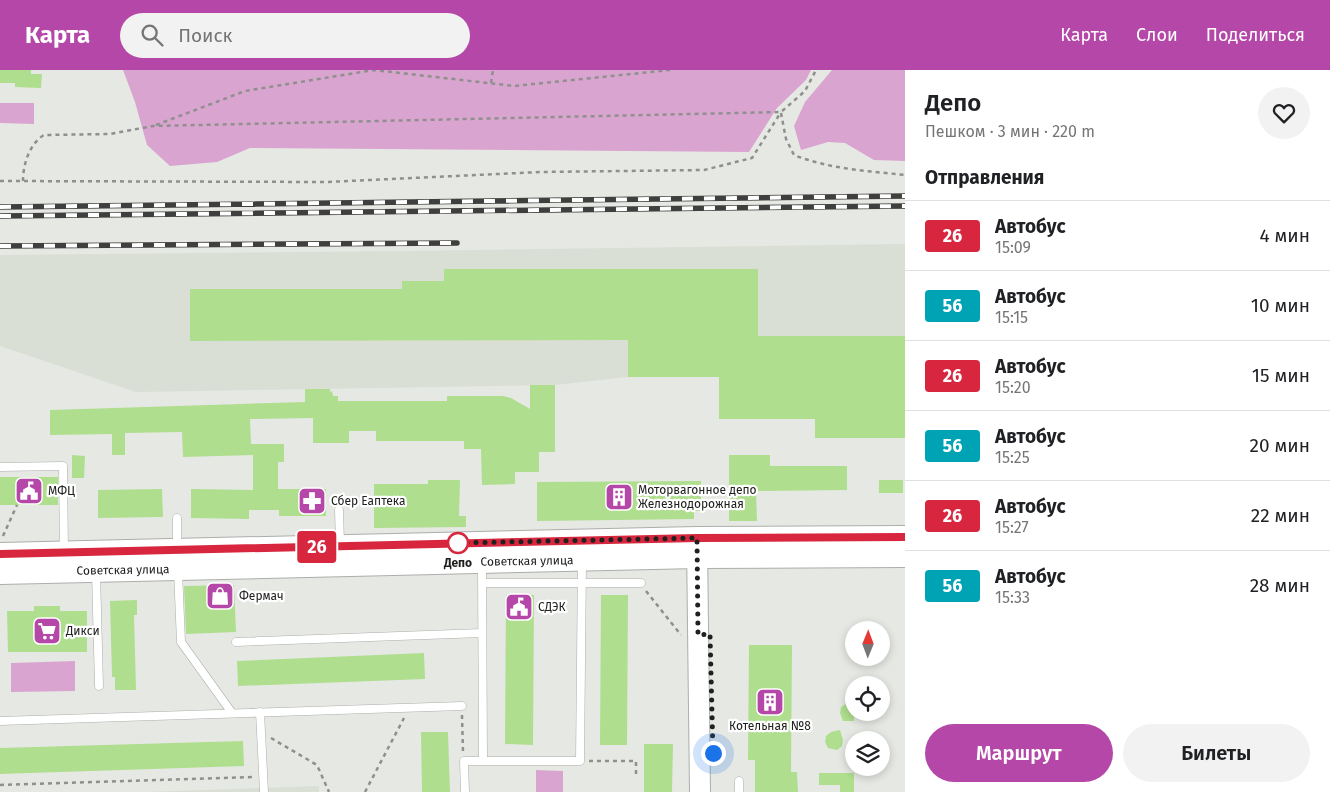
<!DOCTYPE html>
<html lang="ru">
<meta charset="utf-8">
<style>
:root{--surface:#fff;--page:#f2f2f2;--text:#202124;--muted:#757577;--line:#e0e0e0;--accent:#b447a7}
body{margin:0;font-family:"Fira Sans",sans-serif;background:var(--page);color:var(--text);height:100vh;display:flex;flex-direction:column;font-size:19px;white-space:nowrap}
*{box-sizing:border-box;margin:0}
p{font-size:16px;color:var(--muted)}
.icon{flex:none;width:28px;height:28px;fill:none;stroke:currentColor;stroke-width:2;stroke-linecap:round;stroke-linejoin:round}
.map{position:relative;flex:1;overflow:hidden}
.side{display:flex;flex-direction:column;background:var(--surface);width:425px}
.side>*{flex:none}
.badge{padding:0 10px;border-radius:4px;font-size:18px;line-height:32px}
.needle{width:32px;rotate:1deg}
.fabs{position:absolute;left:845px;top:551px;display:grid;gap:10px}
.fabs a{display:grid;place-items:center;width:45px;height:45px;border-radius:50%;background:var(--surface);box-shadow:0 2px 8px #0003;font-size:25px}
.you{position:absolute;width:25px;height:25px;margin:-12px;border:4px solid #fff;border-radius:50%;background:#1a73e8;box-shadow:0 0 0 8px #1a73e833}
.map>.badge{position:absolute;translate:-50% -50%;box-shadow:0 0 0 2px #fff}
h2{padding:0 20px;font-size:19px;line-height:45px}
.round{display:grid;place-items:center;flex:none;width:52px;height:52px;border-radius:26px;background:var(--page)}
.head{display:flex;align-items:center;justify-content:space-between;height:85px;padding:0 20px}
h1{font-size:24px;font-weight:600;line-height:38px}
.button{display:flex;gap:10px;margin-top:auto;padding:10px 20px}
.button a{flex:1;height:58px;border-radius:30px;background:var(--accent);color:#fff;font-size:20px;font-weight:600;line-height:58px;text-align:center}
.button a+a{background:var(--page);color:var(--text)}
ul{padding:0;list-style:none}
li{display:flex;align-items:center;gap:15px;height:70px;padding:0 20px;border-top:1px solid var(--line)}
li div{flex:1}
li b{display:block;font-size:19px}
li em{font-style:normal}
li .badge{min-width:55px;font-weight:700;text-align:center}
header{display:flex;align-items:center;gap:30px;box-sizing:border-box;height:70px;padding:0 25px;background:var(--accent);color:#fff}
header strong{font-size:24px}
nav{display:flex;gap:28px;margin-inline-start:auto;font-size:18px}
.search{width:350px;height:45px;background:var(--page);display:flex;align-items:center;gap:12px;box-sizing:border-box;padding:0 18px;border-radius:28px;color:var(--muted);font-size:19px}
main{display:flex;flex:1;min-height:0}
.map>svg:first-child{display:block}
.built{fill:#d9dfd4}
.green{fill:#daa4d0}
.building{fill:#afde8e}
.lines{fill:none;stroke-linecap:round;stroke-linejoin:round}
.service-casing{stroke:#abaeaa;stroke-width:9}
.tertiary-casing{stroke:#abaeaa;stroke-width:22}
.secondary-casing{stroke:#abaeaa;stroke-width:24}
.path{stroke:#8f908d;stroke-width:2.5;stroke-dasharray:4 4;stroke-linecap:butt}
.service{stroke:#fff;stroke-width:8}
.tertiary{stroke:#fff;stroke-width:20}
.secondary{stroke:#fff;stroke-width:22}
.rail-casing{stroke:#3f403e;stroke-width:5.5}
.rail{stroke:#fff;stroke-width:4;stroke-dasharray:11;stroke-linecap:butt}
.line-casing{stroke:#fff;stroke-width:11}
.line{stroke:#d7263d;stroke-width:8}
.walk{stroke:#20211f;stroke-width:5;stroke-dasharray:0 9}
.stop-dot{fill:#fff;stroke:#d7263d;stroke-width:2.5}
.labels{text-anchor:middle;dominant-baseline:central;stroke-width:4.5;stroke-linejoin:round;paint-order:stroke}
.poi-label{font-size:12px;fill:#20211f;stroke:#fff;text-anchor:start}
.street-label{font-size:12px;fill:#20211f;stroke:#fff}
.stop-label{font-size:12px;font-weight:bold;fill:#20211f;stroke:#fff}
</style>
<header>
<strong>Карта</strong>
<div class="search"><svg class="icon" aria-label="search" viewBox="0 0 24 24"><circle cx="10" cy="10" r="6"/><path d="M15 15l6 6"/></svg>Поиск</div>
<nav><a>Карта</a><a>Слои</a><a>Поделиться</a></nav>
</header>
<main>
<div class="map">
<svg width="905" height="722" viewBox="0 0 905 722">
<rect width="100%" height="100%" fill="#e6e8e4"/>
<path class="built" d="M905,174V368H815V349H719V307H628L555,315L136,322L0,276V185L403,181Z
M319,716V722H146Z"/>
<path class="green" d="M123,0H811L806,10L777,38L749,82L250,78L217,92L170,96L147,75L135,32Z
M832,0H905V91L874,90L845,73L828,72L801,80L794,56L805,32Z
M0,33H34V54L0,53Z
M75,591V621L11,622V593Z
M536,700L563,701V722H536Z"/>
<path class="building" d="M0,0H31V4H42L41,18L15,17V13H0Z
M444,199H758V266H905V368H815V349H719V307H628V270L190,271V219H402V211H444Z
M530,315H555V382H539V402H515V414L482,415L481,379H464V371H376V361H349V373H313V348L250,349L251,374H284V392H278V419H326V446H279V440H249V449L191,448V419L253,420V385L183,387L182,362L125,363V385H112V364L50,365V340L305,332V319H330V322L332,321L333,326H338V331H447V326H503L511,328L530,339Z
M72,385L85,386L84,408H72Z
M729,385H770V396H847V420L756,421L757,451H729Z
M0,407H58V435H0Z
M428,410H460L459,446H466V457L374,458V414H428Z
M879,410H903V423H879Z
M701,411V441H694V449L537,451V412Z
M162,419L163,447L98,448V420Z
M234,515L236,562L186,564L184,516Z
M506,525H534L533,675L505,674Z
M601,525H628L627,675H600Z
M137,530V545H134L136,620H115V607H112L110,531Z
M34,536H60V541H87V582H8L7,541H34Z
M749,575H792L791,702H797L798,722H755V690H748Z
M424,583L425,609L238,616L237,591Z
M854,631V651H843L840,643L841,637L844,635Z
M840,660L843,670L842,676L837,680L828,678L825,672L826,666L831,662Z
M421,662H448L450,722H422Z
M243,671L244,696L0,704V678Z
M644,674H673L672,722H644Z
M819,703H854V722H840V715H819Z"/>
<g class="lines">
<defs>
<path id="service" d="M0,397L63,396L64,482
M339,440L340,474
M177,448V478
M482,494L483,691
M178,501L181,572L232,643
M96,503L99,616
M482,513H641
M236,572L482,563
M260,642L264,722
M0,651L462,636
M465,722L464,691H580L582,492
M739,722V711"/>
<path id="tertiary" d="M697,472L700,722"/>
<path id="secondary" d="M0,484L697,468L905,467
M0,503L698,487L905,486"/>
</defs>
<use href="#service" class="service-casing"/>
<use href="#tertiary" class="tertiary-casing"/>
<use href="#secondary" class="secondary-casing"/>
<path class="path" d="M491,13L493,0
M781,43L786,69L794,85C829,99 868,101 905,105
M156,55L245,21L374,0L514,16L670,0
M0,111L328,112L540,102L704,100L752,88L781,42
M23,111C23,95 29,74 44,65L110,64L153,56L781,42L805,21L816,0
M3,466L17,435
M646,521L681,565
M462,645L463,682
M271,668L317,695L329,722
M589,691H636V706
M0,715L253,707
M365,722L404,648"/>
<use href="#service" class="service"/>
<use href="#tertiary" class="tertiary"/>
<use href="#secondary" class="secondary"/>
<defs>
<path id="rail" d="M0,137L905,126
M0,146L905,136
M0,176L457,173"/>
</defs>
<use href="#rail" class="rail-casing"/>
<use href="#rail" class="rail"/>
</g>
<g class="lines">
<defs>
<path id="line" d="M0,484L697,468L905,467"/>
</defs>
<use href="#line" class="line-casing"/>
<use href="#line" class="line"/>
<path class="walk" d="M458,473L697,468L698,565L710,564L713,683"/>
</g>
<defs>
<symbol id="civic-square" viewBox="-11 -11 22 22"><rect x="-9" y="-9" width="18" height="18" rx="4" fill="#b447a7" stroke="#fff"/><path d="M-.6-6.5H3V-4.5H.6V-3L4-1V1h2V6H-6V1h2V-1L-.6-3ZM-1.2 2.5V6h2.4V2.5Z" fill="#fff"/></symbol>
<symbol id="building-square" viewBox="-11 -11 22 22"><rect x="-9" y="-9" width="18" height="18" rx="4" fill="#b447a7" stroke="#fff"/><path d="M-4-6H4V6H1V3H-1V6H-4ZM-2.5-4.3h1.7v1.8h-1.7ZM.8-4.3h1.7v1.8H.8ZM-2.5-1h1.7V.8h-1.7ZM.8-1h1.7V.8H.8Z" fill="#fff"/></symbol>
<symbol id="pharmacy-square" viewBox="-11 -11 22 22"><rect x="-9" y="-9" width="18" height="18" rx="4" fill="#b447a7" stroke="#fff"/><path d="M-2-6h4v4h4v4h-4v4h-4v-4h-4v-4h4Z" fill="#fff"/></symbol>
<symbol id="shop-square" viewBox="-11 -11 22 22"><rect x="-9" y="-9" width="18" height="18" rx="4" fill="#b447a7" stroke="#fff"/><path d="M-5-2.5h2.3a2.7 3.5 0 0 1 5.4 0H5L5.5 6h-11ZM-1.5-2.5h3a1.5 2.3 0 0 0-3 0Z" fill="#fff"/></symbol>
<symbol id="supermarket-square" viewBox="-11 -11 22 22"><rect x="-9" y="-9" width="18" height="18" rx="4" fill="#b447a7" stroke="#fff"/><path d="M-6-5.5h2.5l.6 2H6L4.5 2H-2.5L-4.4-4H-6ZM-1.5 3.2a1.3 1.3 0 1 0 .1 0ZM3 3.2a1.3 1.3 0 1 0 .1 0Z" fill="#fff"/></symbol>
</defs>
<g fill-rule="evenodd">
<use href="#civic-square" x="13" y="405" width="32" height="32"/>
<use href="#building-square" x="603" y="411" width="32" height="32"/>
<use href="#pharmacy-square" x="296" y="415" width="32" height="32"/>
<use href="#shop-square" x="204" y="510" width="32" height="32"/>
<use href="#civic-square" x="503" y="521" width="32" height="32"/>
<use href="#supermarket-square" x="31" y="545" width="32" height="32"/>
<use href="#building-square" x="754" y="616" width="32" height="32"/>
</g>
<circle class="stop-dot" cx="458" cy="473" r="10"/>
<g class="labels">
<g class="poi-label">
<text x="638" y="420">Моторвагонное депо<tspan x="638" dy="14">Железнодорожная</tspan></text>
<text x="48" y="421">МФЦ</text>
<text x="331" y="431">Сбер Еаптека</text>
<text x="239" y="526">Фермач</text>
<text x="538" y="537">СДЭК</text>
<text x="66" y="561">Дикси</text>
<text x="770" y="656" text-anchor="middle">Котельная №8</text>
</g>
<g class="street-label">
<text transform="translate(527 491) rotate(-1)">Советская улица</text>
<text transform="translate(123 500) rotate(-1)">Советская улица</text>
</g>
<g class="stop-label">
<text x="458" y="493">Депо</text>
</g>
</g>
</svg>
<div class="fabs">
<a><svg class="needle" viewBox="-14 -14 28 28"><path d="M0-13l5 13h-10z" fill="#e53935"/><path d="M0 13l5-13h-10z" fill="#757577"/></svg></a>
<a><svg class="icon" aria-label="locate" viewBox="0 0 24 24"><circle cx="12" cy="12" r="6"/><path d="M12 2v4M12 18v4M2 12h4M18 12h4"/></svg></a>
<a><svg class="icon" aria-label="layers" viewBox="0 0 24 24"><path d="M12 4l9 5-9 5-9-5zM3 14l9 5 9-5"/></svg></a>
</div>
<div class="you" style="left:713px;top:683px"></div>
<b class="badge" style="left:317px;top:477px;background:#d7263d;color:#fff">26</b>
</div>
<section class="side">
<div class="head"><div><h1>Депо</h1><p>Пешком · 3 мин · 220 m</p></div><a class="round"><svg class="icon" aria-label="heart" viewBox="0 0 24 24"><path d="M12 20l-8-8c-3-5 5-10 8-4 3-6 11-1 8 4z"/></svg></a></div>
<h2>Отправления</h2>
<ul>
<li><span class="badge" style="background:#d7263d;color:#fff">26</span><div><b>Автобус</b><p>15:09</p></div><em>4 мин</em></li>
<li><span class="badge" style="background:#00a3b4;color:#fff">56</span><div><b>Автобус</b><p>15:15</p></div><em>10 мин</em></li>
<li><span class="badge" style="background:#d7263d;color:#fff">26</span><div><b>Автобус</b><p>15:20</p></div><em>15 мин</em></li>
<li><span class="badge" style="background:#00a3b4;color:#fff">56</span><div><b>Автобус</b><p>15:25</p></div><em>20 мин</em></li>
<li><span class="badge" style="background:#d7263d;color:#fff">26</span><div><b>Автобус</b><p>15:27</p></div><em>22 мин</em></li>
<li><span class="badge" style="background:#00a3b4;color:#fff">56</span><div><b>Автобус</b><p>15:33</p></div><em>28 мин</em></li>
</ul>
<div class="button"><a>Маршрут</a><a>Билеты</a></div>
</section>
</main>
